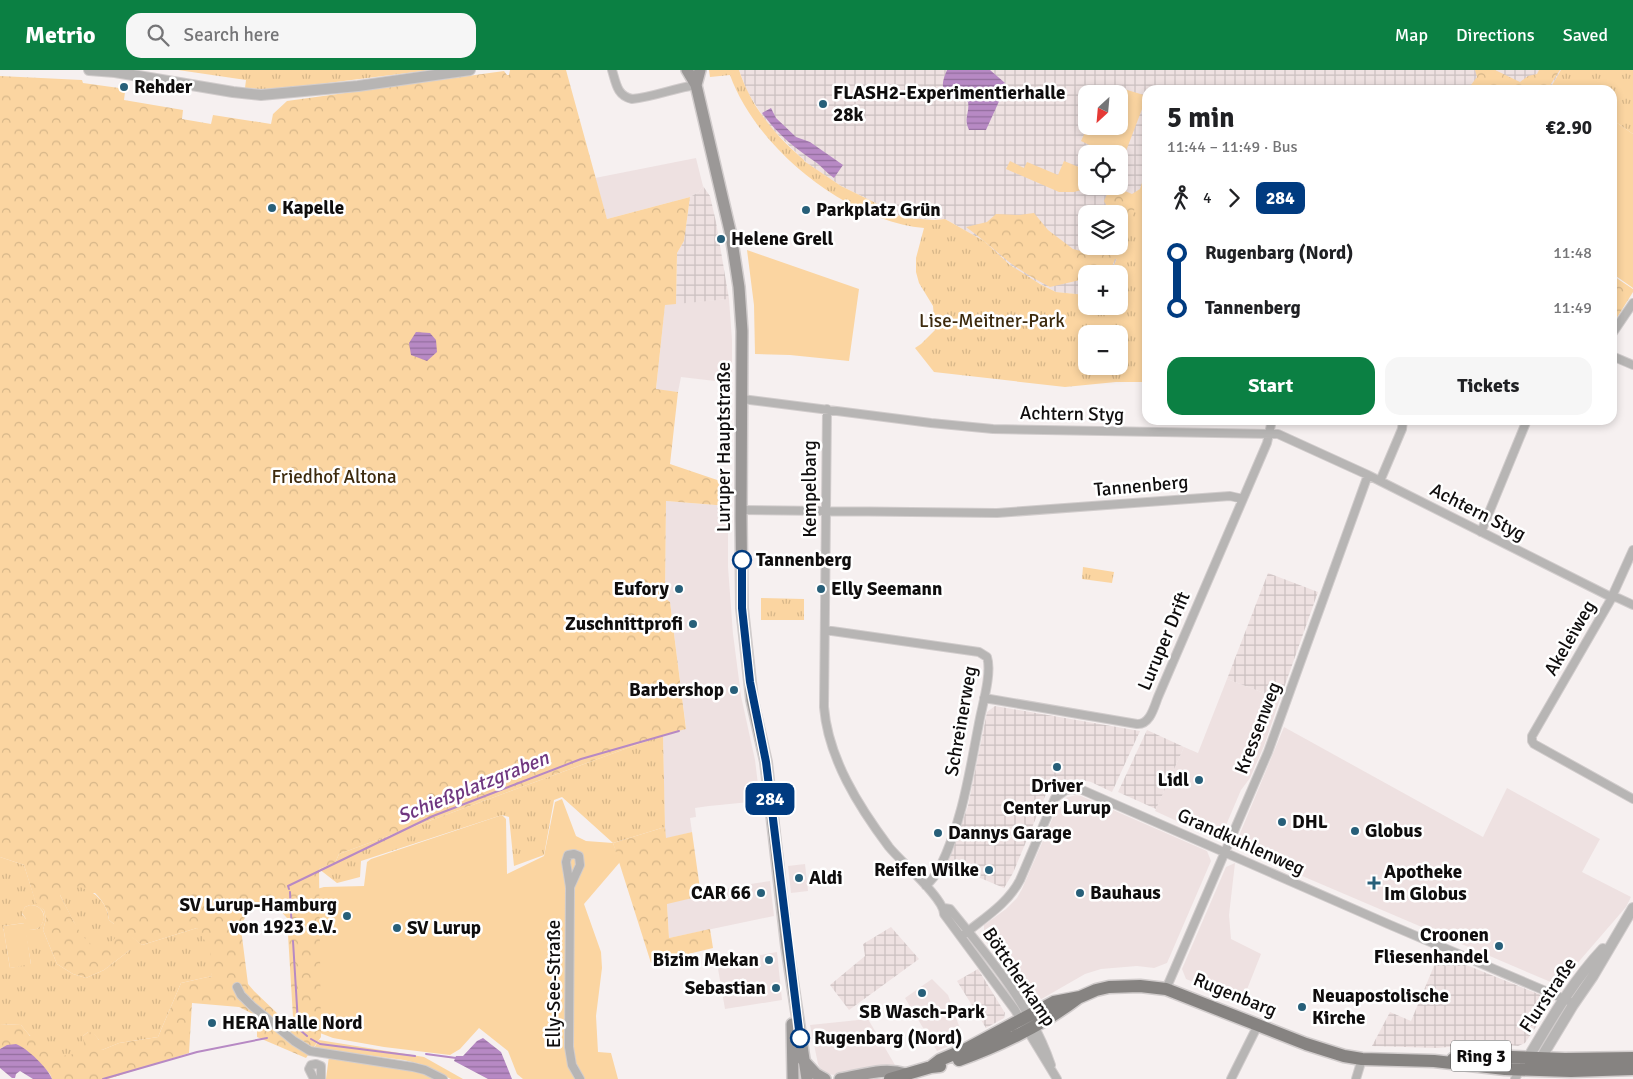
<!DOCTYPE html>
<meta charset="utf-8">
<style>
:root{--surface:#fff;--page:#f6f6f6;--text:#202124;--muted:#757577;--accent:#0b8043}
body{margin:0;font-family:Signika,sans-serif;background:var(--page);color:var(--text);height:100vh;display:flex;flex-direction:column;font-size:19px;white-space:nowrap}
*{box-sizing:border-box;margin:0}
p{font-size:16px;color:var(--muted)}
.icon{flex:none;width:28px;height:28px;fill:none;stroke:currentColor;stroke-width:2;stroke-linecap:round;stroke-linejoin:round}
.map{position:relative;flex:1;overflow:hidden}
.side{position:absolute;left:1142px;top:15px;width:475px;height:340px;display:flex;flex-direction:column;background:var(--surface);border-radius:15px;box-shadow:0 2px 8px #0003}
.side>*{flex:none}
.badge{padding:0 10px;border-radius:8px;font-size:18px;line-height:32px}
.needle{width:32px;rotate:206deg}
.buttons{position:absolute;left:1078px;top:15px;display:grid;gap:10px}
.buttons a{display:grid;place-items:center;width:50px;height:50px;border-radius:10px;background:var(--surface);box-shadow:0 2px 8px #0003;font-size:25px}
.map>.badge{position:absolute;translate:-50% -50%;box-shadow:0 0 0 2px #fff}
.legs{display:flex;align-items:center;gap:8px;height:55px;padding:0 25px;font-size:16px}
.legs p{margin-inline-start:auto}
.head{display:flex;align-items:center;justify-content:space-between;height:85px;padding:0 25px}
h1{font-size:28px;font-weight:700;line-height:38px}
.button{display:flex;gap:10px;margin-top:auto;padding:10px 25px}
.button a{flex:1;height:58px;border-radius:15px;background:var(--accent);color:#fff;font-size:20px;font-weight:700;line-height:58px;text-align:center}
.button a+a{background:var(--page);color:var(--text)}
ul{padding:0 25px;list-style:none}
li{display:flex;align-items:center;gap:18px;height:55px;font-size:19px}
li i{display:grid;place-items:center;width:8px;height:100%;margin:0 6px;background:currentColor}
li i::after{content:'';width:12px;height:12px;margin:-6px;border:4px solid;border-radius:50%;background:var(--surface)}
li p{margin-inline-start:auto}
li:first-child i{background:linear-gradient(#0000 50%,currentColor 0)}
li:last-child i{background:linear-gradient(currentColor 50%,#0000 0)}
header{display:flex;align-items:center;gap:30px;box-sizing:border-box;height:70px;padding:0 25px;background:var(--accent);color:#fff}
header strong{font-size:24px}
nav{display:flex;gap:28px;margin-inline-start:auto;font-size:18px}
.search{width:350px;height:45px;background:var(--page);display:flex;align-items:center;gap:12px;box-sizing:border-box;padding:0 18px;border-radius:15px;color:var(--muted);font-size:19px}
.map>svg:first-child{display:block}
.built{fill:#eee1e1}
.industrial{fill:url(#industrial-grid);fill-rule:evenodd}
.green{fill:#fbd5a1}
.forest{fill:url(#forest-crowns);fill-rule:evenodd}
.park{fill:url(#park-tufts);fill-rule:evenodd}
.water{fill:url(#water-rules)}
.lines{fill:none;stroke-linecap:round;stroke-linejoin:round}
.stream{stroke:#b789c4;stroke-width:2}
.minor-casing{stroke:#d1cccc;stroke-width:10}
.tertiary-casing{stroke:#d1cccc;stroke-width:12}
.secondary-casing{stroke:#d1cccc;stroke-width:14}
.primary-casing{stroke:#d1cccc;stroke-width:15}
.minor{stroke:#b7b5b4;stroke-width:8}
.tertiary{stroke:#b7b5b4;stroke-width:10}
.secondary{stroke:#9b9897;stroke-width:11}
.primary{stroke:#868381;stroke-width:12}
.line-1-casing{stroke:#fff;stroke-width:11}
.line-1{stroke:#003b80;stroke-width:8}
.poi-dot{fill:#275f79;stroke:#fff;stroke-width:2}
.stop-1-dot{fill:#fff;stroke:#003b80;stroke-width:2.5}
.labels{text-anchor:middle;dominant-baseline:central;stroke-width:5;stroke-linejoin:round;paint-order:stroke}
.shield{fill:#fff;stroke:#575656;stroke-width:1}
.shield-label{font-size:18px;font-weight:bold;fill:#0f0d0d}
.poi-label{font-size:19px;font-weight:bold;fill:#0f0d0d;stroke:#fff;text-anchor:start}
.park-label{font-size:19px;fill:#3d2a0d;stroke:#fff}
.street-label{font-size:19px;fill:#0f0d0d;stroke:#fff}
.stop-label{font-size:19px;font-weight:bold;fill:#0f0d0d;stroke:#fff;text-anchor:start}
.water-label{font-size:20px;font-style:italic;fill:#703780;stroke:#fff}
</style>
<header>
<strong>Metrio</strong>
<div class="search"><svg class="icon" aria-label="search" viewBox="0 0 24 24"><circle cx="10" cy="10" r="6"/><path d="M15 15l6 6"/></svg>Search here</div>
<nav><a>Map</a><a>Directions</a><a>Saved</a></nav>
</header>
<div class="map">
<svg width="1633" height="1009" viewBox="0 0 1633 1009">
<defs>
<pattern id="industrial-grid" width="8" height="8" patternUnits="userSpaceOnUse" patternTransform="scale(1.25)"><rect width="8" height="8" fill="#eee1e1"/><path d="M0 4h8M4 0v8" fill="none" stroke="#cbc0c0"/></pattern>
<pattern id="forest-crowns" width="20" height="18" patternUnits="userSpaceOnUse" patternTransform="scale(1.25)"><rect width="20" height="18" fill="#fbd5a1"/><path d="M2 6a3 3 0 1 1 6 0M12 15a3 3 0 1 1 6 0" fill="none" stroke="#d6b689"/></pattern>
<pattern id="park-tufts" width="24" height="20" patternUnits="userSpaceOnUse" patternTransform="scale(1.25)"><rect width="24" height="20" fill="#fbd5a1"/><path d="M3 7l-1-3M5 7V3M7 7l1-3M15 17l-1-3M17 17v-4M19 17l1-3" fill="none" stroke="#d6b689"/></pattern>
<pattern id="water-rules" width="6" height="5" patternUnits="userSpaceOnUse" patternTransform="scale(1.25)"><rect width="6" height="5" fill="#b789c4"/><path d="M0 2.5h6" fill="none" stroke="#936e9e"/></pattern>
</defs>
<rect width="100%" height="100%" fill="#f6f0f0"/>
<path class="built" d="M696,88L703,116L699,122L690,127L607,149L595,108Z
M729,229L732,270V313L681,307L678,322L656,320L665,234Z
M666,431L728,436V497L733,564L741,626L755,690L760,731L709,736L695,738L696,747L690,748L692,762L665,769L663,665L686,658L670,532L665,528Z
M1227,609L1280,629L1264,676L1250,708L1241,720L1221,767L1216,769L1155,741L1184,677L1198,683Z
M1284,657L1483,767L1507,718L1600,769L1582,802L1631,827L1626,837L1562,911L1553,913L1246,782L1239,776V766Z
M1076,725L1081,726L1207,781L1211,791L1167,893L1154,898L1137,896L1101,899L1085,904L1038,931L1030,927L995,881L984,870V855L1006,839L1017,828L1022,819L1058,736L1065,728Z
M1235,793L1229,845L1231,869L1261,884L1242,932L1186,909L1182,899L1226,797Z
M805,794L808,821L791,823L788,796Z
M770,811L774,846L669,868L667,833L701,826L737,816Z
M777,882L782,930L725,939L717,893Z
M932,909L948,925L964,970L937,981L905,928Z
M868,949L895,995L834,1005L828,1004L821,1000L818,994L810,955Z"/>
<path class="industrial" d="M739,0H1561L1549,20H1148L1147,105L1111,204H1086V225L1056,222L1022,204L998,185L984,171L945,149H917L901,147L894,142L841,116L808,94L768,55L747,21ZM1086,24H1119V56H1086ZM1086,84H1119V116H1086ZM1086,144H1119V176H1086Z
M703,116L710,126L716,152L729,229L676,234L677,183L684,171L690,127L699,122Z
M1268,503L1318,522L1280,629L1227,609Z
M995,636L1140,661L1112,722L1091,712L1077,709L1063,712L1051,719L1046,724L1013,803L1004,818L947,794L968,736L987,642Z
M1147,660L1184,677L1156,739L1118,722Z
M891,857L919,889L849,940L830,915L865,886L863,874Z
M1439,884L1546,927L1548,939L1525,973L1518,976L1491,973L1437,978L1372,976L1390,942L1411,951Z
M978,899L1005,943L1004,948L986,958L957,911Z"/>
<path class="green" d="M1114,16L1147,26L1126,81L1096,78L1081,71L1088,56H1119V24H1103Z
M1613,50L1633,64V218L1613,204Z
M1010,91L1024,98L1027,92L1058,105L1064,91L1086,100V116H1096L1074,122H1059L1006,99Z
M747,180L859,219L849,291L790,285L755,284L754,235Z
M562,729L576,766L586,771L613,773L620,792L584,834L601,882L602,898L596,946L598,982L611,983L618,1009H523L517,1004L508,981L479,958L460,979L450,985L384,977L333,968L320,963V960L323,959L322,955L320,956L313,820L324,817L364,816L367,792L371,789L502,745L506,749L507,804L544,786L555,732Z
M30,835C38,835 43,839 44,847C43,856 39,860 29,860L26,849L22,843L25,837Z
M25,853L31,895L10,898L3,856Z
M319,970L424,987L463,1009H451L420,994L404,990L314,978Z
M329,986L419,999L439,1009H326Z"/>
<path class="forest" d="M510,0H566L607,149L690,127L684,171L677,183L676,234L665,235L656,319L678,322L670,394L729,414L728,436L666,431L665,528L670,532L686,659L663,665L339,784L335,793L319,799L321,967L306,988L257,967V946L239,937L192,933L189,983L108,1009H52L50,1004L26,980L3,977L0,979V954L21,955L30,966H83L88,962H93L99,970L102,980L119,973L158,967L181,913L212,906L197,858L142,875L130,866V880L104,900L86,908L73,904L57,894L43,860L46,849L44,840L36,834L24,795L0,787V6L82,10L83,13L119,18V21L125,22L124,30L183,40L182,49L211,54L213,45L271,54L273,44L287,31L504,1L507,5H509ZM95,823C103,831 108,839 109,850L114,854L86,869L74,852L60,825ZM268,835L277,837L287,848L293,947L288,953L282,951L278,944L254,921L248,914L241,859C243,844 254,838 268,835Z
M1475,0H1495L1520,12L1528,6L1537,4L1539,0H1560L1547,20H1459L1471,15L1477,7Z
M1147,97V167L1137,192L1115,189L1109,204H1086V211L1080,210L1050,217C1033,208 1017,199 1003,187C991,177 980,167 966,157L987,152L996,144L1019,145L1034,143L1048,160L1073,179L1096,185L1099,176H1119V144H1111L1104,131L1110,117L1119,116V114L1125,121L1132,124L1140,119Z
M1612,205L1633,219V222L1613,254Z
M665,757L666,768L692,762L701,826L667,834L669,868L710,859L713,878L651,893L613,773Z"/>
<path class="park" d="M178,0H431L272,20L245,18L246,10Z
M709,0H739C751,37 775,65 804,90V91L841,116L894,142L897,145L906,148L934,150L945,149L984,171L1010,195L1040,214L1056,222L1086,225V236H1119V204H1111L1147,105V312H1116L1065,317L934,302L915,278L921,274L935,260L933,236L919,213L916,202V188L924,158C847,151 756,78 730,5L710,7ZM1086,264H1119V296H1086Z
M1561,0H1633V64L1613,50L1612,20H1549Z
M1083,497L1114,502L1112,513L1082,509Z
M761,528L804,529V550H761Z
M663,665L665,757L613,773L562,727L554,730L544,785L514,796L509,747L502,745L361,791L360,807L337,813L319,799L335,793L339,784Z
M0,787L24,795L36,833L44,840L46,849L43,860L57,894L73,904L86,908L104,900L130,880V865L142,875L197,858L210,879L212,906L181,913L158,967L119,973L102,980L99,977V970L93,963L88,962L83,966L84,974L74,984L56,987C42,978 31,968 21,955L0,954ZM30,835C38,835 43,839 44,846C43,856 39,860 29,860V850L26,849L22,844L25,837ZM24,853L31,894L10,898L3,856Z
M75,816C94,820 107,831 109,850L114,854L118,862C115,870 112,873 104,874C101,875 99,876 96,876C82,874 66,836 60,825L67,818Z"/>
<path class="water" d="M947,0H990L1005,13L1006,16L986,60H969C963,47 970,44 968,32C964,29 958,30 953,28C939,20 942,12 947,0Z
M771,38L776,48L796,67L810,72L843,95L834,108C828,104 823,98 817,93C795,78 778,65 762,43Z
M416,262L430,263L436,270L437,282L427,291L411,285L409,273Z
M483,968L501,982L512,1009H488L454,991L456,986H463L477,971Z
M16,974C27,978 48,998 52,1009H33L20,1001L16,1004L15,1008H12L0,998V979L7,975Z"/>
<g class="lines">
<path class="stream" d="M289,819L288,816L433,746L581,689L679,661
M290,822L292,863
M293,871L298,953
M296,960H300L307,966
M311,969L320,974L415,986
M426,984L456,988
M103,1009L197,982L267,968"/>
<defs>
<path id="minor" d="M612,0C616,13 617,26 632,29C654,27 674,18 696,15
M1612,264L1633,233
M1612,286L1633,295
M742,329L931,353L993,359L1278,364L1368,405L1607,525L1618,528L1633,535
M827,339L824,637C828,688 859,737 889,777C901,792 944,828 944,844L1015,940L1057,1009
M1380,411L1402,359L1403,350
M741,440L997,443L1230,426L1243,429
M1481,462L1527,350
M1633,480L1610,531L1532,666V671L1534,674L1633,729
M825,560L979,582L987,587C992,602 983,633 980,648C970,698 963,751 940,797C937,805 931,810 926,816
M984,628L1137,654C1150,655 1154,637 1158,627L1267,373L1272,350
M570,817L580,795L579,786L574,784L568,785L566,792L570,817L569,977L572,995L580,1009
M944,838L950,839C989,887 1031,936 1051,995
M961,867C982,849 1007,835 1020,810L1055,728L1066,720L1080,719L1388,854L1569,931
M237,917L241,925L252,936L294,971L310,981L413,997L425,1000L443,1009
M1166,919L1268,682L1368,405
M314,1009L309,999L311,995L316,994L321,996V1009
M1231,1009L1258,955
M1356,1009L1362,989
M1515,1009L1520,1000"/>
<path id="tertiary" d="M89,0L115,2L233,22L261,25L358,16L470,0
M1525,993C1549,953 1571,913 1603,879
M1538,993L1573,935L1593,906L1633,838"/>
<path id="secondary" d="M687,0L696,15L731,165L739,217L742,261L741,448L742,538L752,630L766,692L787,877L807,1009
M696,15L700,0
M792,954L793,1009
M803,990L816,1004L825,1009
M840,1009C864,1005 883,997 906,1004"/>
<path id="primary" d="M1453,989L1484,986L1565,989L1633,988
M959,990C999,976 1044,954 1078,928
M931,997L940,990L966,979L1054,932L1080,927L1096,920L1109,917L1140,916L1166,919L1306,974L1344,986L1362,989L1434,991L1505,999L1571,1001L1633,999
M890,1009L931,997L940,996"/>
</defs>
<use href="#minor" class="minor-casing"/>
<use href="#tertiary" class="tertiary-casing"/>
<use href="#secondary" class="secondary-casing"/>
<use href="#primary" class="primary-casing"/>
<use href="#minor" class="minor"/>
<use href="#tertiary" class="tertiary"/>
<use href="#secondary" class="secondary"/>
<use href="#primary" class="primary"/>
</g>
<g class="lines">
<defs>
<path id="line-1" d="M742,490V538L750,612L766,692L800,968"/>
</defs>
<use href="#line-1" class="line-1-casing"/>
<use href="#line-1" class="line-1"/>
</g>
<g class="poi-dot">
<circle cx="124" cy="17" r="5"/>
<circle cx="823" cy="34" r="5"/>
<circle cx="272" cy="138" r="5"/>
<circle cx="806" cy="140" r="5"/>
<circle cx="721" cy="169" r="5"/>
<circle cx="679" cy="519" r="5"/>
<circle cx="821" cy="519" r="5"/>
<circle cx="693" cy="554" r="5"/>
<circle cx="734" cy="620" r="5"/>
<circle cx="1057" cy="697" r="5"/>
<circle cx="1199" cy="710" r="5"/>
<circle cx="1282" cy="752" r="5"/>
<circle cx="1355" cy="761" r="5"/>
<circle cx="938" cy="763" r="5"/>
<circle cx="989" cy="800" r="5"/>
<circle cx="799" cy="808" r="5"/>
<path d="M1371.5 805.5h5v5h5v5h-5v5h-5v-5h-5v-5h5z"/>
<circle cx="761" cy="823" r="5"/>
<circle cx="1080" cy="823" r="5"/>
<circle cx="347" cy="846" r="5"/>
<circle cx="397" cy="858" r="5"/>
<circle cx="1499" cy="876" r="5"/>
<circle cx="769" cy="890" r="5"/>
<circle cx="776" cy="918" r="5"/>
<circle cx="922" cy="923" r="5"/>
<circle cx="1302" cy="937" r="5"/>
<circle cx="212" cy="953" r="5"/>
</g>
<g class="stop-1-dot">
<circle cx="742" cy="490" r="9"/>
<circle cx="800" cy="968" r="9"/>
</g>
<g class="labels">
<rect class="shield" x="1451" y="970.5" width="60" height="31" rx="4"/>
<g class="shield-label">
<text x="1481" y="986">Ring 3</text>
</g>
<g class="poi-label">
<text x="134" y="17">Rehder</text>
<text x="833" y="23">FLASH2-Experimentierhalle<tspan x="833" dy="22">28k</tspan></text>
<text x="282" y="138">Kapelle</text>
<text x="816" y="140">Parkplatz Grün</text>
<text x="731" y="169">Helene Grell</text>
<text x="669" y="519" text-anchor="end">Eufory</text>
<text x="831" y="519">Elly Seemann</text>
<text x="683" y="554" text-anchor="end">Zuschnittprofi</text>
<text x="724" y="620" text-anchor="end">Barbershop</text>
<text x="1189" y="710" text-anchor="end">Lidl</text>
<text x="1057" y="716" text-anchor="middle">Driver<tspan x="1057" dy="22">Center Lurup</tspan></text>
<text x="1292" y="752">DHL</text>
<text x="1365" y="761">Globus</text>
<text x="948" y="763">Dannys Garage</text>
<text x="979" y="800" text-anchor="end">Reifen Wilke</text>
<text x="1384" y="802">Apotheke<tspan x="1384" dy="22">Im Globus</tspan></text>
<text x="809" y="808">Aldi</text>
<text x="751" y="823" text-anchor="end">CAR 66</text>
<text x="1090" y="823">Bauhaus</text>
<text x="337" y="835" text-anchor="end">SV Lurup-Hamburg<tspan x="337" dy="22">von 1923 e.V.</tspan></text>
<text x="407" y="858">SV Lurup</text>
<text x="1489" y="865" text-anchor="end">Croonen<tspan x="1489" dy="22">Fliesenhandel</tspan></text>
<text x="759" y="890" text-anchor="end">Bizim Mekan</text>
<text x="766" y="918" text-anchor="end">Sebastian</text>
<text x="1312" y="926">Neuapostolische<tspan x="1312" dy="22">Kirche</tspan></text>
<text x="922" y="942" text-anchor="middle">SB Wasch-Park</text>
<text x="222" y="953">HERA Halle Nord</text>
</g>
<g class="park-label">
<text x="992" y="251">Lise-Meitner-Park</text>
<text x="334" y="407">Friedhof Altona</text>
</g>
<g class="street-label">
<text transform="translate(1072 344) rotate(1)">Achtern Styg</text>
<text transform="translate(724 377) rotate(-90)">Luruper Hauptstraße</text>
<text transform="translate(1141 416) rotate(-5)">Tannenberg</text>
<text transform="translate(810 419) rotate(-90)">Kempelbarg</text>
<text transform="translate(1478 442) rotate(27)">Achtern Styg</text>
<text transform="translate(1570 568) rotate(-60)">Akeleiweg</text>
<text transform="translate(1164 571) rotate(-67)">Luruper Drift</text>
<text transform="translate(961 651) rotate(-80)">Schreinerweg</text>
<text transform="translate(1258 658) rotate(-69)">Kressenweg</text>
<text transform="translate(1241 772) rotate(24)">Grandkuhlenweg</text>
<text transform="translate(1019 907) rotate(56)">Böttcherkamp</text>
<text transform="translate(554 914) rotate(-90)">Elly-See-Straße</text>
<text transform="translate(1235 925) rotate(22)">Rugenbarg</text>
<text transform="translate(1548 925) rotate(-56)">Flurstraße</text>
</g>
<g class="stop-label">
<text x="756" y="490">Tannenberg</text>
<text x="814" y="968">Rugenbarg (Nord)</text>
</g>
<g class="water-label">
<text transform="translate(473 717) rotate(-22)">Schießplatzgraben</text>
</g>
</g>
</svg>
<div class="buttons">
<a><svg class="needle" viewBox="-14 -14 28 28"><path d="M0-13l5 13h-10z" fill="#e53935"/><path d="M0 13l5-13h-10z" fill="#757577"/></svg></a>
<a><svg class="icon" aria-label="locate" viewBox="0 0 24 24"><circle cx="12" cy="12" r="6"/><path d="M12 2v4M12 18v4M2 12h4M18 12h4"/></svg></a>
<a><svg class="icon" aria-label="layers" viewBox="0 0 24 24"><path d="M12 4l9 5-9 5-9-5zM3 14l9 5 9-5"/></svg></a>
<a>+</a>
<a>−</a>
</div>
<b class="badge" style="left:770px;top:729px;background:#003b80;color:#fff">284</b>
<section class="side">
<div class="head"><div><h1>5 min</h1><p>11:44 – 11:49 · Bus</p></div><b>€2.90</b></div>
<div class="legs"><svg class="icon" aria-label="walk" viewBox="0 0 24 24"><circle cx="13" cy="4" r="2"/><path d="M13 8l-2 6 4 7M11 14l-3 7M7 12l3-4h3l4 4"/></svg>4<svg class="icon" aria-label="forward" viewBox="0 0 24 24"><path d="M9 5l7 7-7 7"/></svg><b class="badge" style="background:#003b80;color:#fff">284</b></div>
<ul>
<li><i style="color:#003b80"></i><b>Rugenbarg (Nord)</b><p>11:48</p></li>
<li><i style="color:#003b80"></i><b>Tannenberg</b><p>11:49</p></li>
</ul>
<div class="button"><a>Start</a><a>Tickets</a></div>
</section>
</div>
